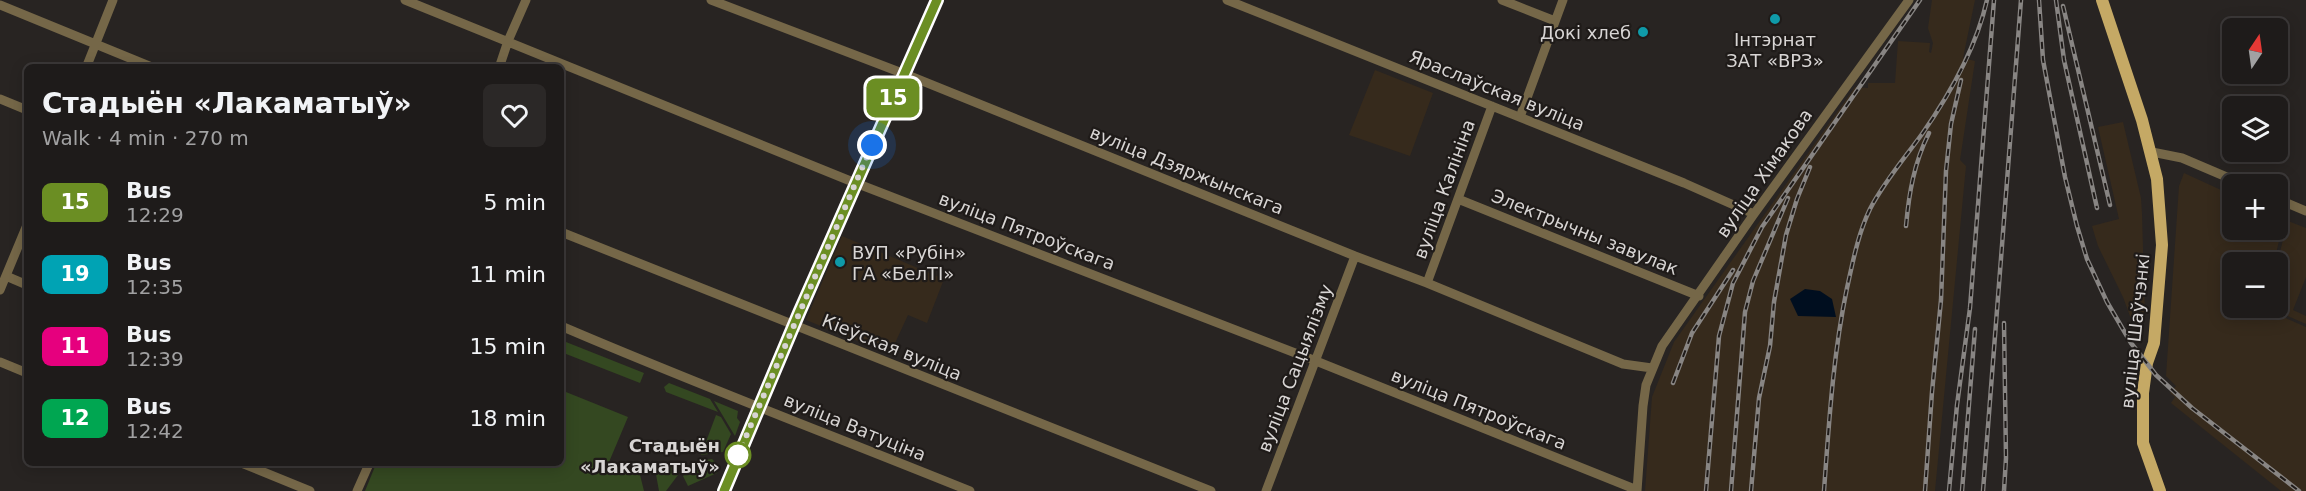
<!DOCTYPE html>
<meta charset="utf-8">
<style>
:root{--surface:#1e1b1a;--page:#2b2827;--text:#f1f3f6;--muted:#a1a1a2;--line:#3c3939}
body{margin:0;font-family:"DejaVu Sans",sans-serif;background:var(--page);color:var(--text);height:100vh;display:flex;flex-direction:column;font-size:22px;white-space:nowrap}
*{box-sizing:border-box;margin:0}
p{font-size:20px;color:var(--muted)}
.icon{flex:none;width:33px;height:33px;fill:none;stroke:currentColor;stroke-width:2;stroke-linecap:round;stroke-linejoin:round}
.map{position:relative;flex:1;overflow:hidden}
.side{position:absolute;left:24px;top:64px;width:540px;height:402px;display:flex;flex-direction:column;background:var(--surface);border-radius:9px;box-shadow:0 3px 15px #0003,0 0 0 2px var(--line)}
.side>*{flex:none}
.badge{padding:0 12px;border-radius:9px;font-size:21px;line-height:39px}
.needle{width:39px;rotate:13deg}
.controls{position:absolute;left:2222px;top:18px;display:grid;gap:12px}
.controls a{display:grid;place-items:center;width:66px;height:66px;border-radius:9px;background:var(--surface);box-shadow:0 3px 15px #0003,0 0 0 2px var(--line);font-size:30px}
.you{position:absolute;width:30px;height:30px;margin:-15px;border:4px solid #fff;border-radius:50%;background:#1a73e8;box-shadow:0 0 0 9px #1a73e833}
.map>.badge{position:absolute;translate:-50% -50%;box-shadow:0 0 0 3px #fff}
.round{display:grid;place-items:center;flex:none;width:63px;height:63px;border-radius:9px;background:var(--page)}
.summary{display:flex;align-items:center;justify-content:space-between;height:102px;padding:0 18px}
h1{font-size:28px;font-weight:800;line-height:45px}
ul{padding:0;list-style:none}
li{display:flex;align-items:center;gap:18px;height:72px;padding:0 18px}
li div{flex:1}
li b{display:block;font-size:22px}
li em{font-style:normal}
li .badge{min-width:66px;font-weight:700;text-align:center}
.map>svg:first-child{display:block}
.industrial{fill:#362a1c}
.green{fill:#344821}
.water{fill:#000e1f}
.lines{fill:none;stroke-linecap:round;stroke-linejoin:round}
.minor{stroke:#756748;stroke-width:9}
.major{stroke:#c5a965;stroke-width:12}
.rail-casing{stroke:#888583;stroke-width:4.5}
.rail{stroke:#1f1b19;stroke-width:2;stroke-dasharray:7;stroke-linecap:butt}
.line-casing{stroke:#fff;stroke-width:14}
.line{stroke:#6b8e23;stroke-width:9}
.walk{stroke:#d8d5d4;stroke-width:6;stroke-dasharray:0 10.8}
.culture-dot{fill:#0f9aa8;stroke:#1f1b19;stroke-width:2}
.stop-dot{fill:#fff;stroke:#6b8e23;stroke-width:3}
.labels{text-anchor:middle;dominant-baseline:central;stroke-width:4.5;stroke-linejoin:round;paint-order:stroke}
.poi-label{font-size:18px;fill:#d8d5d4;stroke:#1f1b19;text-anchor:end}
.street-label{font-size:18px;fill:#d8d5d4;stroke:#1f1b19}
.stop-label{font-size:18px;font-weight:bold;fill:#d8d5d4;stroke:#1f1b19;text-anchor:end}
</style>
<div class="map">
<svg width="2306" height="491" viewBox="0 0 2306 491">
<rect width="100%" height="100%" fill="#282422"/>
<path class="industrial" d="M1932,0H1975L1963,58L1975,61L1960,160L1966,166L1935,491H1645L1652,397L1674,342L1855,87L1868,88V83H1895L1898,41L1930,43L1929,52L1931,53L1933,43L1928,28Z
M1375,70L1433,93L1410,156L1349,135Z
M2123,122L2141,198L2142,214L2145,317L2131,319L2123,297L2098,246L2092,226L2119,219L2098,127Z
M2184,173L2232,195V230H2277V216L2284,220L2274,262H2232V308H2263L2306,327V491H2281L2171,403L2175,397L2170,393L2176,386L2166,376L2179,186Z
M2288,221L2306,228V277L2293,310L2306,316V324L2269,308H2277V263Z
M842,236L944,279L927,323L908,315L890,354L806,320Z"/>
<path class="green" d="M561,340L644,373L640,383L561,352Z
M669,383L710,399L718,412L666,392L664,387Z
M561,390L628,417L609,462L630,472L633,465L638,467L644,491H365L376,464H561Z
M714,401L738,411L737,418L740,422L735,436Z
M716,415L721,417L731,434L723,452L701,455Z
M712,459L719,466L717,473L688,486L683,476L694,462Z
M675,464L678,475L666,491H659L655,469Z"/>
<path class="water" d="M1805,289L1820,291L1832,299L1836,317L1798,316L1790,299Z"/>
<g class="lines">
<path class="minor" d="M405,0L848,180L1316,361L1637,490
M711,0L910,76L1355,256L1427,283L1623,364L1652,368
M1227,0L1684,183L1754,214
M1502,0L1555,21
M0,5L154,68
M86,68L113,0
M499,68L508,41L526,0
M0,99L27,110
M1520,117L1563,0
M2152,152L2182,158L2243,184
M1458,199L1699,296
M2277,199L2306,211
M561,232L1211,491
M6,276L27,285
M1427,283L1492,106
M0,290L27,225
M561,326C696,384 834,436 970,491
M0,362L27,373
M244,464L310,491
M357,491L369,464
M1266,491L1355,256
M1637,491L1643,406L1646,385L1662,346L1754,214L1909,0"/>
<path class="major" d="M2102,0L2142,120L2157,179L2162,245L2154,343L2147,363L2143,393V443L2160,491
M724,491L799,313L937,0"/>
<defs>
<path id="rail" d="M2039,0L2043,60L2065,177L2077,226L2087,259L2107,302L2131,343L2156,375L2192,408L2299,491
M2056,0L2064,60L2097,208
M2063,6L2110,205
M1906,226C1909,193 1914,163 1929,133
M2004,323L2006,458L2004,491
M1673,383L1692,333L1733,270
M1706,491L1719,336L1733,283L1762,227L1920,0
M1731,491L1745,312L1753,281L1788,198
M1751,491L1759,398L1770,346L1774,302L1786,235L1797,199L1810,167
M1824,491C1829,422 1833,355 1847,288C1853,261 1858,234 1870,209C1884,182 1904,159 1922,134C1950,94 1976,49 1987,0
M1925,491L1932,392L1941,300L1946,171L1951,124L1961,80
M1949,491L1957,405L1970,308L1994,0
M1962,491L1975,329
M1983,491L2021,0"/>
</defs>
<use href="#rail" class="rail-casing"/>
<use href="#rail" class="rail"/>
</g>
<g class="lines">
<defs>
<path id="line" d="M724,491L799,313L937,0"/>
</defs>
<use href="#line" class="line-casing"/>
<use href="#line" class="line"/>
<path class="walk" d="M738,455L872,145"/>
</g>
<g class="culture-dot">
<circle cx="1775" cy="19" r="6"/>
<circle cx="1643" cy="32" r="6"/>
<circle cx="840" cy="262" r="6"/>
</g>
<circle class="stop-dot" cx="738" cy="455" r="12"/>
<g class="labels">
<g class="poi-label">
<text x="1631" y="32">Докі хлеб</text>
<text x="1775" y="39" text-anchor="middle">Інтэрнат<tspan x="1775" dy="21">ЗАТ «ВРЗ»</tspan></text>
<text x="852" y="252" text-anchor="start">ВУП «Рубін»<tspan x="852" dy="21">ГА «БелТІ»</tspan></text>
</g>
<g class="street-label">
<text transform="translate(1497 90) rotate(22)">Яраслаўская вуліца</text>
<text transform="translate(1187 170) rotate(22)">вуліца Дзяржынскага</text>
<text transform="translate(1764 173) rotate(-55)">вуліца Хімакова</text>
<text transform="translate(1444 189) rotate(-70)">вуліца Калініна</text>
<text transform="translate(1027 231) rotate(21)">вуліца Пятроўскага</text>
<text transform="translate(1585 232) rotate(22)">Электрычны завулак</text>
<text transform="translate(2135 331) rotate(-84)">вуліца Шаўчэнкі</text>
<text transform="translate(892 347) rotate(22)">Кіеўская вуліца</text>
<text transform="translate(1295 368) rotate(-69)">вуліца Сацыялізму</text>
<text transform="translate(1479 409) rotate(22)">вуліца Пятроўскага</text>
<text transform="translate(855 427) rotate(22)">вуліца Ватуціна</text>
</g>
<g class="stop-label">
<text x="720" y="445">Стадыён<tspan x="720" dy="21">«Лакаматыў»</tspan></text>
</g>
</g>
</svg>
<div class="controls">
<a><svg class="needle" viewBox="-14 -14 28 28"><path d="M0-13l5 13h-10z" fill="#e53935"/><path d="M0 13l5-13h-10z" fill="#a1a1a2"/></svg></a>
<a><svg class="icon" aria-label="layers" viewBox="0 0 24 24"><path d="M12 4l9 5-9 5-9-5zM3 14l9 5 9-5"/></svg></a>
<a>+</a>
<a>−</a>
</div>
<div class="you" style="left:872px;top:145px"></div>
<b class="badge" style="left:893px;top:98px;background:#6b8e23;color:#fff">15</b>
<section class="side">
<div class="summary"><div><h1>Стадыён «Лакаматыў»</h1><p>Walk · 4 min · 270 m</p></div><a class="round"><svg class="icon" aria-label="heart" viewBox="0 0 24 24"><path d="M12 20l-8-8c-3-5 5-10 8-4 3-6 11-1 8 4z"/></svg></a></div>
<ul>
<li><span class="badge" style="background:#6b8e23;color:#fff">15</span><div><b>Bus</b><p>12:29</p></div><em>5 min</em></li>
<li><span class="badge" style="background:#00a3b4;color:#fff">19</span><div><b>Bus</b><p>12:35</p></div><em>11 min</em></li>
<li><span class="badge" style="background:#e6007e;color:#fff">11</span><div><b>Bus</b><p>12:39</p></div><em>15 min</em></li>
<li><span class="badge" style="background:#00a651;color:#fff">12</span><div><b>Bus</b><p>12:42</p></div><em>18 min</em></li>
</ul>
</section>
</div>
